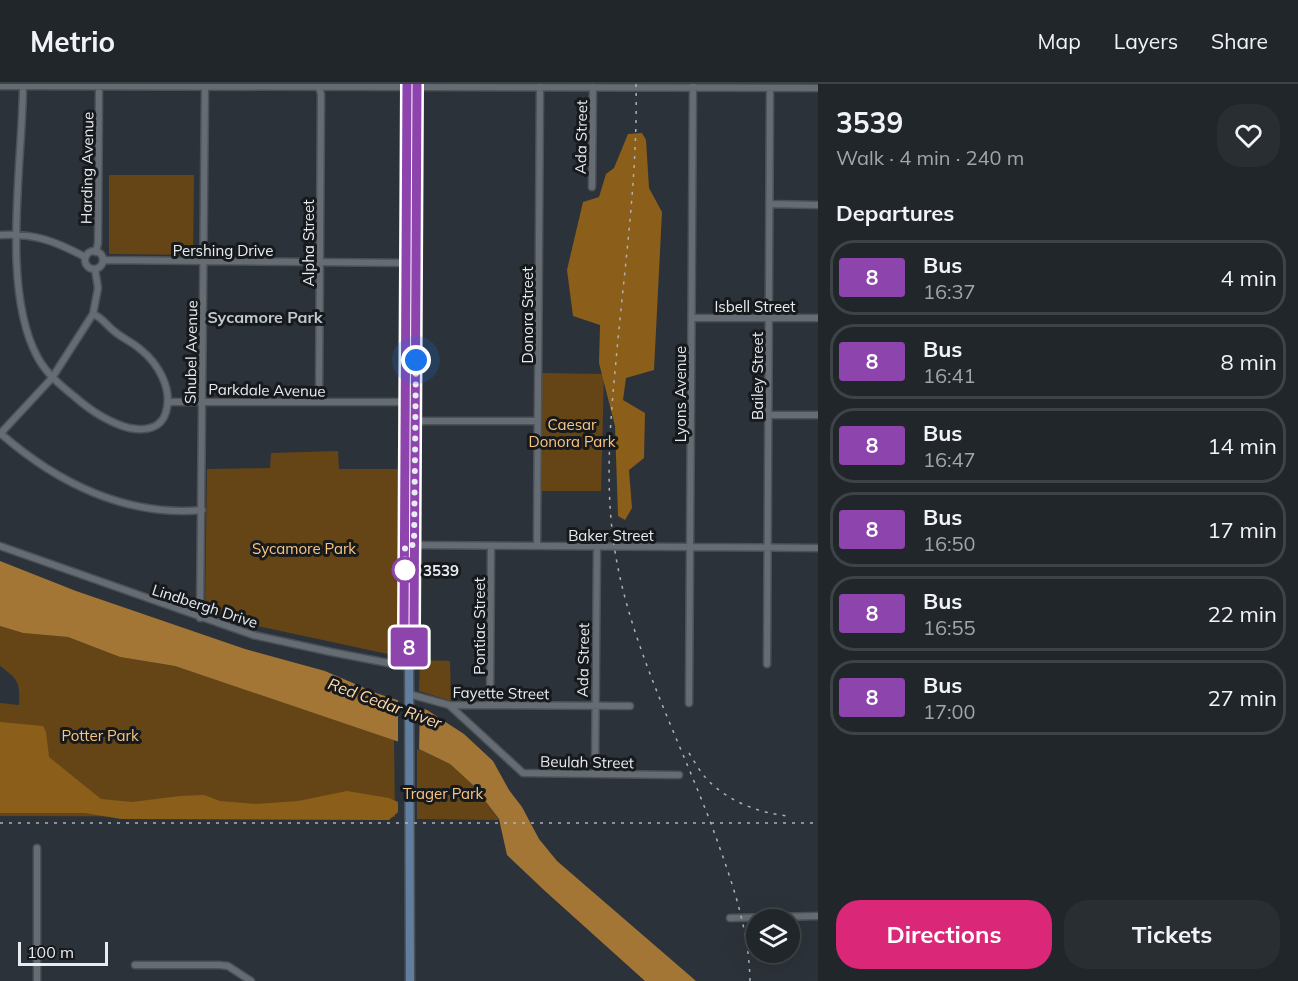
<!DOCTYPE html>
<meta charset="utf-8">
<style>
:root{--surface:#21262b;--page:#292e33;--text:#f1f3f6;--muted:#a2a5a9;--line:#3e4347;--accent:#db2777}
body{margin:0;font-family:Mulish,sans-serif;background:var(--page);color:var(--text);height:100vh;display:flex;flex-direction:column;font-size:22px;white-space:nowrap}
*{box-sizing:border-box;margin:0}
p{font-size:20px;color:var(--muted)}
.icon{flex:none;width:33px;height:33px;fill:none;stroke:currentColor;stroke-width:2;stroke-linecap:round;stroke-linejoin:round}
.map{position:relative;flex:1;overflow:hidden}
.drawer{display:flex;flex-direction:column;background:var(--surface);width:480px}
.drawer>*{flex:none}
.badge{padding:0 12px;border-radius:4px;font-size:21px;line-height:39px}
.buttons{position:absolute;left:746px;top:825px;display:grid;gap:12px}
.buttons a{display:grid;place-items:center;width:54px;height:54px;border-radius:50%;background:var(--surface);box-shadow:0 6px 24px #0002,0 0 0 2px var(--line);font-size:30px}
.scale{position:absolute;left:18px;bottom:15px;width:90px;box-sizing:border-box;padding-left:6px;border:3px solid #e8ecf0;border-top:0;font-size:16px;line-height:21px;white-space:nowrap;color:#e8ecf0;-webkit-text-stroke:4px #171a1d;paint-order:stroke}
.you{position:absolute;width:30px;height:30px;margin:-15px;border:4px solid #fff;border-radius:50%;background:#1a73e8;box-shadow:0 0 0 9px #1a73e833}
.map>.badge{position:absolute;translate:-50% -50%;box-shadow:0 0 0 3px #fff}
h2{padding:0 18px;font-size:22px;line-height:54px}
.round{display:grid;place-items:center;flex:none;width:63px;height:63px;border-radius:24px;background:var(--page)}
.head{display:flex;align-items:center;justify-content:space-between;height:102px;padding:0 18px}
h1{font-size:28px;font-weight:700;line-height:45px}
.primary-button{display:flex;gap:12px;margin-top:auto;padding:12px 18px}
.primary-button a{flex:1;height:69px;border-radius:24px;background:var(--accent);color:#fff;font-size:24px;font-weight:700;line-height:69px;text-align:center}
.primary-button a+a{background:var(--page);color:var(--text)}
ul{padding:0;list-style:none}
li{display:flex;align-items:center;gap:18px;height:75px;margin:0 12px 9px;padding:0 6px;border:3px solid var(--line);border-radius:24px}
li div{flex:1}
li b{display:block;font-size:22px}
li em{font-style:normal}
li .badge{min-width:66px;font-weight:700;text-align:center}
header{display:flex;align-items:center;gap:36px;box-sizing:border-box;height:84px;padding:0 30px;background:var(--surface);border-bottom:2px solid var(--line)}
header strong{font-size:28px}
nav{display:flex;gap:33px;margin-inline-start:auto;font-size:21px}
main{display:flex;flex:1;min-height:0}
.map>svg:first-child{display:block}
.green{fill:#654516}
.forest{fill:#8b5f19}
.water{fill:#a47635}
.pier{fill:#2c3239}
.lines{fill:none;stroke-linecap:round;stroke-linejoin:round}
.minor-casing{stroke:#4c5156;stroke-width:9}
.major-casing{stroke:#4c5156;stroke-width:11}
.minor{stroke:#656c74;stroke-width:6}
.major{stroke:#607e9f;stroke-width:8}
.rail{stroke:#aeb2b7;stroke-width:1.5;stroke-dasharray:3 6;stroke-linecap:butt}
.line-casing{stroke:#fff;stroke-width:14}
.line{stroke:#8e44ad;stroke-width:9}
.walk{stroke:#e8ecf0;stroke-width:6;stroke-dasharray:0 10.8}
.stop-dot{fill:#fff;stroke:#8e44ad;stroke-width:3}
.labels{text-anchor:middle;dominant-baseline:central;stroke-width:6;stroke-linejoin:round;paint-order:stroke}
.street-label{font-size:15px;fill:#e8ecf0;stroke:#171a1d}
.park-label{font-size:15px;fill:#f9c581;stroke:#171a1d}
.stop-label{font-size:15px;font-weight:bold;fill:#e8ecf0;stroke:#171a1d;text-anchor:start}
.neighbourhood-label{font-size:16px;font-weight:bold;fill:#c0c8d0;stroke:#171a1d}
.water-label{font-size:16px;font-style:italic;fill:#ffd8a6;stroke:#171a1d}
</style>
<header>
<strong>Metrio</strong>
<nav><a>Map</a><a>Layers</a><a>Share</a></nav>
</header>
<main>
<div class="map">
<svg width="818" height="897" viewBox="0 0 818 897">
<rect width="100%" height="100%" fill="#2c3239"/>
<path class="green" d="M109,91H194L193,171L109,170Z
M542,289L604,290L601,407H542Z
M338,367L339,385H398L397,572L244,539L205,526L207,385L270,384L271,369Z
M0,542L23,549L68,553L120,573L175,582L394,656L395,733L0,732V619L19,621C20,598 19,596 0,582Z
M420,576L450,577L451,617L419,607Z
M417,664L450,680L473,701L499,736L417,735Z"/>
<path class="forest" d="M642,49L646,56L649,104L662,128L654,286L626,294L623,316L645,329L644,374L629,386L632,424L625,436L618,432L615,342L599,279L600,241L573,232L567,186L583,118L599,113L606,90L614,84L628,50Z
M0,638L43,642L46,648L49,673L101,715L132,718L180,712L204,711L220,717L256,720L298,717L347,707L389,714L398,718V728L389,736L121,735L85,729H0Z"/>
<path class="water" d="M0,477L76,507L245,565L325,587L376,609L427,626L464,650L493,677L509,706L522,723L539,755L557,777L696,897H645L545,807L507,771L499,735L473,701L450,680L417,664L175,582L120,573L68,553L23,549L0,542Z"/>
<path class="pier" d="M398,614L420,621L419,666L398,658Z"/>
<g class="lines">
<defs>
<path id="minor" d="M23,0C23,78 0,205 38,274C47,290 60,301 75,313C91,327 107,338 129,344C145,347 161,345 166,328C173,305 158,279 140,265C132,258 122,254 114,247C106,241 103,234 93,230
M318,1L321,10L319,318
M0,2L818,4
M592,103L593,3
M770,120L818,121
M0,151C34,149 55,157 85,173
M85 176a9 9 0 1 1 18 0a9 9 0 1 1-18 0Z
M96,168L98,159L99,1
M103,176L416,179
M692,234H818
M168,318H409
M768,331H818
M413,337H538
M0,349C56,398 125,433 202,426
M0,350L52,294L93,230L98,204L95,185
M405,461L818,464
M0,462L253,551L331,568L409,583
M537,462L540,1
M200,534L205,3
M767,580L770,4
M409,610L449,621L630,622
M689,619L693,1
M449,621L523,689L679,691
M490,621L491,462
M595,690L597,463
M730,834L818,832
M135,881H219L228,882L251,897
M37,897V764"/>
<path id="major" d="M407,0L404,545L409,563L410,897
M409,563L414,544L417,0"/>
</defs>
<use href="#minor" class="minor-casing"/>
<use href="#major" class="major-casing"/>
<use href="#minor" class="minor"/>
<use href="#major" class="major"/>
<path class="rail" d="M636,0C638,92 624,185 616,277C610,339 605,400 614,461C628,558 679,654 713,745C731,795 749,844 750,897
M689,669C694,677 699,686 705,693C725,716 758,729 788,732
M0,739H818"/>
</g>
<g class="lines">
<defs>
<path id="line" d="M407,0L404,545L409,563L414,544L417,0"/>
</defs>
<use href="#line" class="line-casing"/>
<use href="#line" class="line"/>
<path class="walk" d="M405,486V461H414L416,276"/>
</g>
<circle class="stop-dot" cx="405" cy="486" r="12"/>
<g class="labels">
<g class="street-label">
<text transform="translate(581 53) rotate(-89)">Ada Street</text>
<text transform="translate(87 84) rotate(-89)">Harding Avenue</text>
<text transform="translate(308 159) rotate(-90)">Alpha Street</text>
<text x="223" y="166">Pershing Drive</text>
<text x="755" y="222">Isbell Street</text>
<text transform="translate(527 231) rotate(-90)">Donora Street</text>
<text transform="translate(191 268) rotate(-89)">Shubel Avenue</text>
<text transform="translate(757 292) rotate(-90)">Bailey Street</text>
<text transform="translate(267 306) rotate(1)">Parkdale Avenue</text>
<text transform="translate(680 310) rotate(-90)">Lyons Avenue</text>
<text x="611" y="451">Baker Street</text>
<text transform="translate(205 522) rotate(18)">Lindbergh Drive</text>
<text transform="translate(479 542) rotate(-90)">Pontiac Street</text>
<text transform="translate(583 576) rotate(-89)">Ada Street</text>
<text transform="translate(501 609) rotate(1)">Fayette Street</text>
<text transform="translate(587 678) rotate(1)">Beulah Street</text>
</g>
<g class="park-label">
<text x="572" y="340">Caesar<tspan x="572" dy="17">Donora Park</tspan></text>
<text x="304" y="464">Sycamore Park</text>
<text x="100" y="651">Potter Park</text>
<text x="443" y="709">Trager Park</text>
</g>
<g class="stop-label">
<text x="423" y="486">3539</text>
</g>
<g class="neighbourhood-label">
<text x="265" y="233">Sycamore Park</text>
</g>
<g class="water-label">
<text transform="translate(385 619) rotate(20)">Red Cedar River</text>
</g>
</g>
</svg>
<div class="buttons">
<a><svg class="icon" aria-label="layers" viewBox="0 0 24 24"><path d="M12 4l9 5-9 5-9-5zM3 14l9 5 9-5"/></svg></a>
</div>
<div class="scale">100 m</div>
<div class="you" style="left:416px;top:276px"></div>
<b class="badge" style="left:409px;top:563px;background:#8e44ad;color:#fff">8</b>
</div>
<section class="drawer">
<div class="head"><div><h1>3539</h1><p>Walk · 4 min · 240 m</p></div><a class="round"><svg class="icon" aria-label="heart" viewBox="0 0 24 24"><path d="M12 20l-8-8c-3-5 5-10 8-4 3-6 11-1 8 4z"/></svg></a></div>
<h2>Departures</h2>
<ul>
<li><span class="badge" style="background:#8e44ad;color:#fff">8</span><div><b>Bus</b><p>16:37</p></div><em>4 min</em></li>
<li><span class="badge" style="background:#8e44ad;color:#fff">8</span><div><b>Bus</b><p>16:41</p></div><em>8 min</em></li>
<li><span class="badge" style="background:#8e44ad;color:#fff">8</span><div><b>Bus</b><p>16:47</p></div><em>14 min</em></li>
<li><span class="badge" style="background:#8e44ad;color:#fff">8</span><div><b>Bus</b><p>16:50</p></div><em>17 min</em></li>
<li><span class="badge" style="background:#8e44ad;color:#fff">8</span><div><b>Bus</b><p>16:55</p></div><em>22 min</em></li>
<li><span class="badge" style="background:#8e44ad;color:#fff">8</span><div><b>Bus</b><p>17:00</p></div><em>27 min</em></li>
</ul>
<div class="primary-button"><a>Directions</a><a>Tickets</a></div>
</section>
</main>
